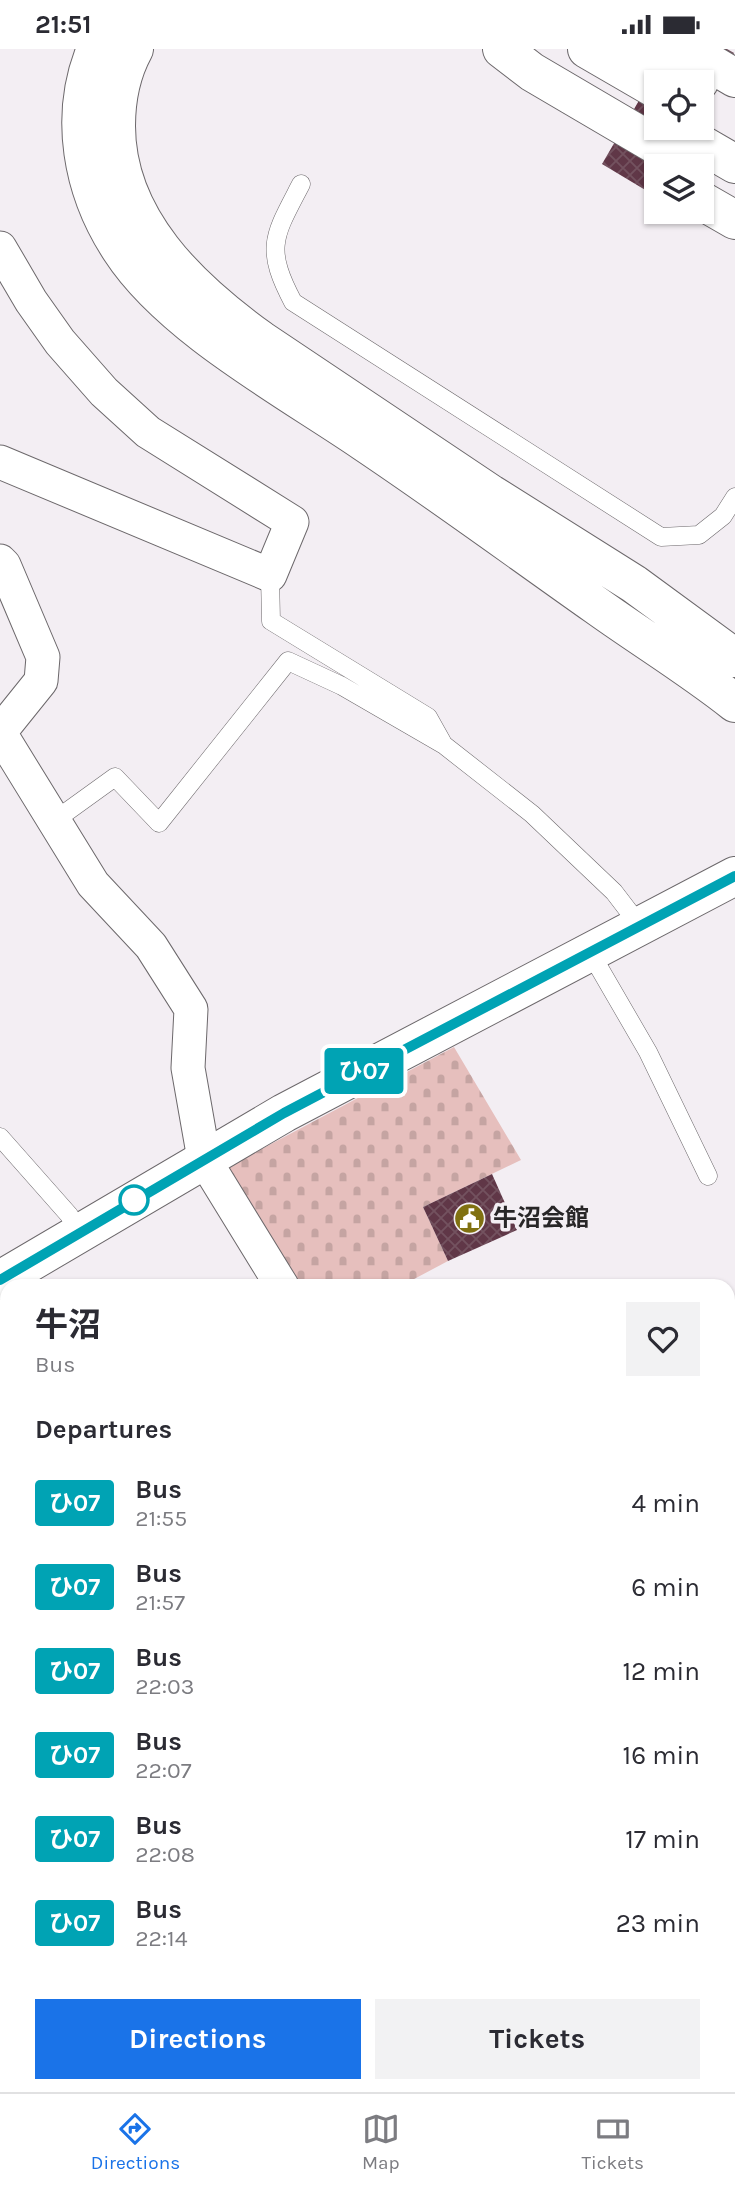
<!DOCTYPE html>
<meta charset="utf-8">
<style>
:root{--surface:#fff;--page:#f2f2f3;--text:#2b2b33;--muted:#7c7c81;--line:#e1e1e2;--accent:#1a73e8}
body{margin:0;font-family:Karla,"Noto Sans JP",sans-serif;background:var(--page);color:var(--text);height:100vh;display:flex;flex-direction:column;font-size:26px;white-space:nowrap}
*{box-sizing:border-box;margin:0}
p{font-size:23px;color:var(--muted)}
.icon{flex:none;width:38px;height:38px;fill:none;stroke:currentColor;stroke-width:2;stroke-linecap:round;stroke-linejoin:round}
.map{position:relative;flex:1;overflow:hidden}
.panel{position:absolute;left:0px;top:1230px;width:735px;height:814px;display:flex;flex-direction:column;background:var(--surface);border-radius:21px 21px 0 0;box-shadow:0 2px 5px #0004}
.panel>*{flex:none}
.badge{padding:0 14px;border-radius:5px;font-size:24px;line-height:46px}
.tools{position:absolute;left:644px;top:21px;display:grid;gap:14px}
.tools a{display:grid;place-items:center;width:70px;height:70px;border-radius:0px;background:var(--surface);box-shadow:0 2px 5px #0004;font-size:35px}
.map>.badge{position:absolute;translate:-50% -50%;box-shadow:0 0 0 4px #fff}
h2{padding:0 35px;font-size:26px;line-height:63px}
.round{display:grid;place-items:center;flex:none;width:74px;height:74px;border-radius:0px;background:var(--page)}
.summary{display:flex;align-items:center;justify-content:space-between;height:119px;padding:0 35px}
h1{font-size:33px;font-weight:700;line-height:52px}
.button{display:flex;gap:14px;margin-top:auto;padding:14px 35px}
.button a{flex:1;height:80px;border-radius:0px;background:var(--accent);color:#fff;font-size:28px;font-weight:700;line-height:80px;text-align:center}
.button a+a{background:var(--page);color:var(--text)}
ul{padding:0;list-style:none}
li{display:flex;align-items:center;gap:21px;height:84px;padding:0 35px}
li div{flex:1}
li b{display:block;font-size:26px}
li em{font-style:normal}
li .badge{min-width:77px;font-weight:700;text-align:center}
.status{display:flex;justify-content:space-between;align-items:center;height:49px;padding:0 35px;background:var(--surface);direction:ltr}
.status svg{height:19px;fill:currentColor}
.menu{display:flex;justify-content:space-around;align-items:center;height:98px;border-top:2px solid var(--line);background:var(--surface);font-size:19px;color:var(--muted)}
.menu a{display:grid;justify-items:center;gap:4px}
.menu .active{color:var(--accent)}
.map>svg:first-child{display:block}
.forest{fill:url(#forest-firs)}
.cemetery{fill:url(#cemetery-stones)}
.lines{fill:none;stroke-linecap:round;stroke-linejoin:round}
.stream{stroke:#9093b2;stroke-width:10}
.building{fill:url(#building-cross-hatch)}
.service-casing{stroke:#6c686b;stroke-width:19}
.minor-casing{stroke:#6c686b;stroke-width:35}
.trunk-casing{stroke:#6c686b;stroke-width:40}
.motorway-casing{stroke:#6c686b;stroke-width:40}
.path{stroke:#8e8a8d;stroke-width:4.5;stroke-dasharray:7 3.5;stroke-linecap:butt}
.service{stroke:#fff;stroke-width:18}
.minor{stroke:#fff;stroke-width:33}
.trunk{stroke:#fff;stroke-width:38}
.motorway{stroke:#fff;stroke-width:38}
.line-casing{stroke:#fff;stroke-width:16}
.line{stroke:#00a3b4;stroke-width:10}
.stop-dot{fill:#fff;stroke:#00a3b4;stroke-width:3.5}
.labels{text-anchor:middle;dominant-baseline:central;stroke-width:7;stroke-linejoin:round;paint-order:stroke}
.poi-label{font-size:24px;font-weight:bold;fill:#282627;stroke:#f3eef3;text-anchor:start}
</style>
<div class="status"><b>21:51</b><svg viewBox="0 0 49 12"><path d="M0 12V9h3v3zM5 12V6h3v6zM10 12V3h3v9zM15 12V0h3v12zM26 1h20v11H26zM47 4h2v5h-2z"/></svg></div>
<div class="map">
<svg width="735" height="2043" viewBox="0 0 735 2043">
<defs>
<pattern id="forest-firs" width="22" height="20" patternUnits="userSpaceOnUse" patternTransform="scale(1.75)"><rect width="22" height="20" fill="#e6bfbd"/><path d="M5 1l3.5 6h-7zM16 11l3.5 6h-7z" fill="#c5a4a2"/></pattern>
<pattern id="cemetery-stones" width="16" height="16" patternUnits="userSpaceOnUse" patternTransform="scale(1.75)"><rect width="16" height="16" fill="#e6bfbd"/><path d="M2 7V4a2 2 0 0 1 4 0v3zM10 15v-3a2 2 0 0 1 4 0v3z" fill="#c5a4a2"/></pattern>
<pattern id="building-cross-hatch" width="8" height="8" patternUnits="userSpaceOnUse" patternTransform="scale(1.75)"><rect width="8" height="8" fill="#603747"/><path d="M0 0l8 8M0 8l8-8" fill="none" stroke="#73525f"/></pattern>
</defs>
<rect width="100%" height="100%" fill="#f3eef3"/>
<path class="forest" d="M621,2037H727L729,2043H618Z"/>
<path class="cemetery" d="M454,998L521,1111L423,1158L448,1212L401,1237H295L224,1120Z"/>
<g class="lines">
<path class="stream" d="M728,1952L735,1965"/>
</g>
<path class="building" d="M669,0H727L734,4L702,60V33H656V138L652,145L602,115Z
M492,1125L517,1181L448,1212L423,1158Z"/>
<g class="lines">
<defs>
<path id="service" d="M301,135C274,187 264,198 293,253L661,488L699,486L723,467L735,448
M270,526L271,572L428,668L442,693
M54,772L115,728L159,774L288,612L342,637L444,696L532,765L614,843L640,877
M590,903L648,1003L708,1127
M0,1088L69,1166L80,1184
M0,1589L7,1581"/>
<path id="minor" d="M0,199L31,252L60,293L104,343L148,383L292,473L270,526L0,413
M0,512L4,516L43,608L41,632L0,683
M0,684L93,835L151,897L191,960L188,1019L204,1110L282,1237
M0,1693L7,1699
M0,1978L7,1967
M220,2037L223,2043"/>
<path id="trunk" d="M0,1231L284,1064L735,827"/>
<path id="motorway" d="M96,0C68,67 82,142 121,201C171,278 288,341 364,393C443,446 519,502 597,557C643,590 691,619 735,654
M134,0C121,24 116,50 116,77C116,171 190,240 261,291L491,445L634,535L735,609
M502,0L532,23L692,117
M587,0L656,40
M642,0L699,33
M686,0L735,29
M673,79L735,115
M702,152L735,171
M728,1611L735,1603
M728,1663L735,1655
M728,1801L735,1793
M728,1834L735,1827
M396,2043L401,2037
M508,2043L513,2037"/>
</defs>
<use href="#service" class="service-casing"/>
<use href="#minor" class="minor-casing"/>
<use href="#trunk" class="trunk-casing"/>
<use href="#motorway" class="motorway-casing"/>
<path class="path" d="M664,2037L665,2043
M629,2043L632,2037
M645,2043L649,2037"/>
<use href="#service" class="service"/>
<use href="#minor" class="minor"/>
<use href="#trunk" class="trunk"/>
<use href="#motorway" class="motorway"/>
</g>
<g class="lines">
<defs>
<path id="line" d="M0,1231L284,1064L735,827"/>
</defs>
<use href="#line" class="line-casing"/>
<use href="#line" class="line"/>
</g>
<defs>
<symbol id="civic-disc" viewBox="-11 -11 22 22"><circle r="9.5" fill="#807111" stroke="#f3eef3"/><path d="M-.6-6.5H3V-4.5H.6V-3L4-1V1h2V6H-6V1h2V-1L-.6-3ZM-1.2 2.5V6h2.4V2.5Z" fill="#fff"/></symbol>
</defs>
<g fill-rule="evenodd">
<use href="#civic-disc" x="452" y="1152" width="35" height="35"/>
</g>
<circle class="stop-dot" cx="134" cy="1151" r="14"/>
<g class="labels">
<g class="poi-label">
<text x="493" y="1169">牛沼会館</text>
</g>
</g>
</svg>
<div class="tools">
<a><svg class="icon" aria-label="locate" viewBox="0 0 24 24"><circle cx="12" cy="12" r="6"/><path d="M12 2v4M12 18v4M2 12h4M18 12h4"/></svg></a>
<a><svg class="icon" aria-label="layers" viewBox="0 0 24 24"><path d="M12 4l9 5-9 5-9-5zM3 14l9 5 9-5"/></svg></a>
</div>
<b class="badge" style="left:364px;top:1022px;background:#00a3b4;color:#fff">ひ07</b>
<section class="panel">
<div class="summary"><div><h1>牛沼</h1><p>Bus</p></div><a class="round"><svg class="icon" aria-label="heart" viewBox="0 0 24 24"><path d="M12 20l-8-8c-3-5 5-10 8-4 3-6 11-1 8 4z"/></svg></a></div>
<h2>Departures</h2>
<ul>
<li><span class="badge" style="background:#00a3b4;color:#fff">ひ07</span><div><b>Bus</b><p>21:55</p></div><em>4 min</em></li>
<li><span class="badge" style="background:#00a3b4;color:#fff">ひ07</span><div><b>Bus</b><p>21:57</p></div><em>6 min</em></li>
<li><span class="badge" style="background:#00a3b4;color:#fff">ひ07</span><div><b>Bus</b><p>22:03</p></div><em>12 min</em></li>
<li><span class="badge" style="background:#00a3b4;color:#fff">ひ07</span><div><b>Bus</b><p>22:07</p></div><em>16 min</em></li>
<li><span class="badge" style="background:#00a3b4;color:#fff">ひ07</span><div><b>Bus</b><p>22:08</p></div><em>17 min</em></li>
<li><span class="badge" style="background:#00a3b4;color:#fff">ひ07</span><div><b>Bus</b><p>22:14</p></div><em>23 min</em></li>
</ul>
<div class="button"><a>Directions</a><a>Tickets</a></div>
</section>
</div>
<nav class="menu">
<a class="active"><svg class="icon" aria-label="directions" viewBox="0 0 24 24"><path d="M12 3l9 9-9 9-9-9zM9 14v-3h6M13 9l2 2-2 2"/></svg>Directions</a>
<a><svg class="icon" aria-label="map" viewBox="0 0 24 24"><path d="M3 6l6-2 6 2 6-2v14l-6 2-6-2-6 2zM9 4v14M15 6v14"/></svg>Map</a>
<a><svg class="icon" aria-label="tickets" viewBox="0 0 24 24"><path d="M3 7h18v10H3zM15 7v10"/></svg>Tickets</a>
</nav>
